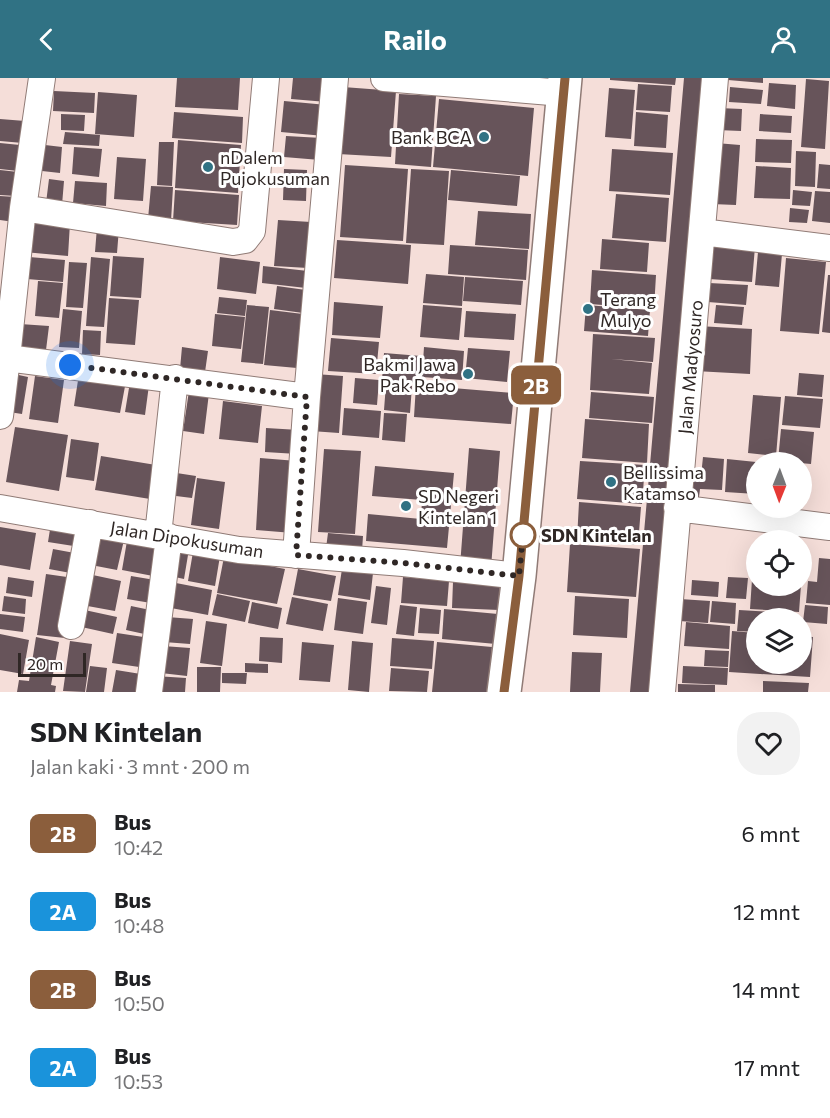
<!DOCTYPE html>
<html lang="id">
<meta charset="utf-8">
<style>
:root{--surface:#fff;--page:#f2f2f2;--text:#202124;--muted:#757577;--accent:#307284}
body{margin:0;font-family:Commissioner,sans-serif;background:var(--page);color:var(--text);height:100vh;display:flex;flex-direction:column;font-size:22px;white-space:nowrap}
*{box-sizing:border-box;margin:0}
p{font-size:20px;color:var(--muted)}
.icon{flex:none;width:33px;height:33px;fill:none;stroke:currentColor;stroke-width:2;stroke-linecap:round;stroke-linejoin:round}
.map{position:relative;height:614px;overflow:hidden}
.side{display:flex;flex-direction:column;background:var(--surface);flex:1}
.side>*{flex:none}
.badge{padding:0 12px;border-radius:9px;font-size:21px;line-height:39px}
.needle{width:39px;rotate:181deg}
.buttons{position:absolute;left:746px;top:374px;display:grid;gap:12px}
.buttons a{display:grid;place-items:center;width:66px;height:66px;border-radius:50%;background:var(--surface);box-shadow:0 6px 24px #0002;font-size:30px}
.scale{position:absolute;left:18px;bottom:15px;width:68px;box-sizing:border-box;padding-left:6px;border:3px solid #2f2725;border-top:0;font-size:16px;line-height:21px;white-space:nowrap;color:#2f2725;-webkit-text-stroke:4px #fff;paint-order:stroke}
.you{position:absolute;width:30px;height:30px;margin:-15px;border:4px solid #fff;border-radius:50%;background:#1a73e8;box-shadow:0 0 0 9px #1a73e833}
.map>.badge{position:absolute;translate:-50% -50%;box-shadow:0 0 0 3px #fff}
.round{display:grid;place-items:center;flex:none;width:63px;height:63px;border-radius:24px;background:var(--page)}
.head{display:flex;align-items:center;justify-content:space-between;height:102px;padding:0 30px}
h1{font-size:28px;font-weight:700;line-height:45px}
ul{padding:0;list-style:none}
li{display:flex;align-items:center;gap:18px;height:78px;padding:0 30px}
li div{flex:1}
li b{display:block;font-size:22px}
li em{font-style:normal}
li .badge{min-width:66px;font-weight:700;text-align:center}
header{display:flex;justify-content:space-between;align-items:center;height:78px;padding:0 30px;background:var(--accent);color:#fff;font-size:27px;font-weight:700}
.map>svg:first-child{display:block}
.building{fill:#67545a}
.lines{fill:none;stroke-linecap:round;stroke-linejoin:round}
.street-casing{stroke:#907b76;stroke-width:28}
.primary-casing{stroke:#907b76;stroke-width:36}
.street{stroke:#fff;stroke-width:26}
.primary{stroke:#fff;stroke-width:33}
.line-casing{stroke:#fff;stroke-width:14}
.line{stroke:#8b5e3c;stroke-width:9}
.walk{stroke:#2f2725;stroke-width:6;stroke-dasharray:0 10.8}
.poi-dot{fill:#307284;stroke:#fff;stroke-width:2}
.stop-dot{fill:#fff;stroke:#8b5e3c;stroke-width:3}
.labels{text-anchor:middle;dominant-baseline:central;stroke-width:6;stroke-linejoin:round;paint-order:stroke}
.poi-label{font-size:18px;fill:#2f2725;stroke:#fff;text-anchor:start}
.street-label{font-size:18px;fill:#2f2725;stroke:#fff}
.stop-label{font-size:18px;font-weight:bold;fill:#2f2725;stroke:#fff;text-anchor:start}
</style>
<header><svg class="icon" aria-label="back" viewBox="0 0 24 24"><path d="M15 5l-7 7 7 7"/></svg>Railo<svg class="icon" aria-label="person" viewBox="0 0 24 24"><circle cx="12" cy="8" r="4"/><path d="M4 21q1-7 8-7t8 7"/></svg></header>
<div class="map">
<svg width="830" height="614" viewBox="0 0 830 614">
<rect width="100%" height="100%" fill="#f5ded9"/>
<path class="building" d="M177,0H240L238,32L175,29Z
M293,0H329L327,24L291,21Z
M610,0H676L675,7L610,2Z
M684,0H703L650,614H630Z
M728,0H763V5L728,2Z
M806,1L829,3L825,71L801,69Z
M769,5L796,7L795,31L767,28Z
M638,6L672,8L670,34L636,32Z
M343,9L396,13L391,79L338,76Z
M730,9L763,12L761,26L729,24Z
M609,10L635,12L631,61L605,59Z
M54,13L95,15L94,35L53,33Z
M98,14L137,17L134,59L95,56Z
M399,16L436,18L431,89L395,86Z
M439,21L534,30L528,98L433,89Z
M284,23L327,27L324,58L281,54Z
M718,30L742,31L741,53L717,52Z
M174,34L243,39L242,65L172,60Z
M636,34L668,37L666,70L634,68Z
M61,36L85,37L84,53L61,52Z
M760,36L792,38L791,55L759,53Z
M0,41L25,43L23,65L0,63Z
M65,54L100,57L99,68L63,66Z
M286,58L322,60L320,82L284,79Z
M756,61L792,62L791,85L755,84Z
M178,62L241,67L238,115L175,110Z
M159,64H174L172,108L157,107Z
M0,65L20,67L18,93L0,91Z
M716,65L740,67L736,127L712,126Z
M45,67L62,69L60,95L42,93Z
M74,69L102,71L99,99L72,96Z
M612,71L673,75L670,117L609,113Z
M796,73L816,74L815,109L795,108Z
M117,79L146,81L143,123L114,121Z
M819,86L830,87V111L817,110Z
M345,87L408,91L403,163L340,159Z
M756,88L791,90L790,121L754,120Z
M284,91L307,92L306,123L283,122Z
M411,91L449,93L444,167L406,165Z
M0,92L18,94L16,118L0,117Z
M451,92L520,98L517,128L448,122Z
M49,101L64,103L62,127L46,125Z
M75,103L107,105L106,128L73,125Z
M151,108L173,109L171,143L148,141Z
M175,112L239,117L237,147L173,143Z
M793,112L812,114L810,128L792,127Z
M815,113L830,114V145L812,143Z
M616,116L669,120L666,164L612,160Z
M0,118L16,119L14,144L0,142Z
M790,130L809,132L807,145L789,144Z
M478,133L531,136L529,171L475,167Z
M27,142L70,145L68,178L24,174Z
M278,142L311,144L308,190L274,188Z
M97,149L119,150L117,175L95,174Z
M602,161L649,165L647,194L600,191Z
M337,162L411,167L408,206L334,200Z
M712,166L755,169L752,204L709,201Z
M450,167L528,172L526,202L448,196Z
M758,174L782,176L779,209L755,207Z
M113,178L144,180L141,220L110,218Z
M29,179L65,182L63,204L27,201Z
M91,179L110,181L104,249L86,248Z
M220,179L260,184L256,216L217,211Z
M786,180L826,184L819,256L780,253Z
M69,184L87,185L83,230L66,229Z
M263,188L308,193L306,210L262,205Z
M592,192L656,197L654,231L590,226Z
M426,196L464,199L462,228L423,225Z
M828,197H830V255L822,254Z
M465,199L523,203L521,227L463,223Z
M38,203L63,205L59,240L35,238Z
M709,205L748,207L746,227L708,224Z
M277,208L306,212L303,235L274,231Z
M219,219L247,222L245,238L217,235Z
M109,220L139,222L135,267L106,265Z
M334,224L383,228L380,260L332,257Z
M247,227L269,229L263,286L241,284Z
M423,227L462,230L459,262L420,259Z
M586,227L650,232L648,258L584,253Z
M716,227L744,229L742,247L714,245Z
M63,231L82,233L79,270L59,269Z
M270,232L303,236L297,290L264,287Z
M466,233L516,236L514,262L464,259Z
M215,236L245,239L241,271L212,268Z
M20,246L49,248L46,272L17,269Z
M698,248L752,251L750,296L695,293Z
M83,252L101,253L100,277L82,276Z
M593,256L655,260L653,284L611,281L652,285L649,316L590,312Z
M331,260L379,264L376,296L328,293Z
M182,269L208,273L205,294L180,291Z
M424,269L464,273L462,302L422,299Z
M468,270L510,273L507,304L465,300Z
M384,275L421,278L418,305L382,302Z
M799,295L824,297L822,319L797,317Z
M14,296L28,299L22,336L9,334Z
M79,296L126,303L120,335L74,328Z
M315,296L343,298L339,355L311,353Z
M35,298L64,302L58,345L29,341Z
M355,300L379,302L377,327L353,325Z
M130,304L149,307L145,337L125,334Z
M386,306L412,308L410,335L384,332Z
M416,307L514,315L511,346L414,339Z
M189,313L209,315L204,356L183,353Z
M591,314L654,319L652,345L589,340Z
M753,317L781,319L776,378L748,375Z
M785,318L823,321L820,350L782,347Z
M223,323L262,328L258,365L219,361Z
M344,330L381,333L379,360L342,357Z
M384,335L407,336L405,364L382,362Z
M585,341L649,346L647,385L582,380Z
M15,349L68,357L59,413L6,404Z
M266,350L299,352L297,376L265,374Z
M781,351L814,354L811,386L778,383Z
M71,361L99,365L94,403L66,399Z
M469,370L500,373L491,490L460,488Z
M324,371L361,373L355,456L318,454Z
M101,378L156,387L150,421L95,412Z
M703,379L724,381L722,412L700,411L699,419L685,418L687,397L701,398Z
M260,380L297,383L293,455L256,452Z
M727,381L756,384V416L725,414Z
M580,383L645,387L642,426L577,421Z
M375,388L454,395L447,470L366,463L368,436L421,441L422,422L372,418Z
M170,394L196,398L192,420L168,417Z
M197,400L225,404L219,451L191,447Z
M579,424L641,429L638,467L577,462Z
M51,445L83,451L80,469L48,464Z
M0,449L36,455L30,492L0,487Z
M328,455L363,458L362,473L326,470Z
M97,457L124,462L117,492L91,487Z
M127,463L158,469L153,498L122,492Z
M570,466L640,471L636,519L567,514Z
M171,467L189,471L184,501L166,497Z
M53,471L80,476L76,496L49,491Z
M754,472H756V507H801L799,534L750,531Z
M193,474L220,478L215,508L188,503Z
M224,479L285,491L277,526L217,515Z
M819,480L830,481V527L806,525L808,503L817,504Z
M298,491L336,498L331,523L293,517Z
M342,491L373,495L370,522L338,517Z
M46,496L74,500L65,560L37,557Z
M88,496L121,503L115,533L82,527Z
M131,498L155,502L151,525L127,521Z
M8,499L34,503L32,519L6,515Z
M403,499L449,503L447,528L401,525Z
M728,499L748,500L746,521L726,520Z
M692,502L719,504L718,519L691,517Z
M453,504L500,506L499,532L452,530Z
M176,505L212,512L208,537L171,530Z
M376,508L391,510L387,547L371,545Z
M217,516L250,523L245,544L212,537Z
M4,518L26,521L25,536L2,533Z
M575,518L629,521L627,560L573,557Z
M292,519L328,526L323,553L286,546Z
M338,520L367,524L363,556L334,552Z
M680,521L710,523L708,545L679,543Z
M712,523L736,525L735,546L710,544Z
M252,524L282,530L278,551L248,545Z
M400,527L417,529L414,558L396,556Z
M805,527L828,529L827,546L803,544Z
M131,528L155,533L149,557L126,552Z
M420,530L441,532L439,556L418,555Z
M80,531L117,539L113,556L77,548Z
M444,531L498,536L496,566L442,561Z
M739,532L793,535L792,540H756V554L737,553Z
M0,536L25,539L23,554L0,551Z
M167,539L193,541L190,566L164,564Z
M206,543L227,546L222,588L200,585Z
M686,544L730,548L729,571L684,568Z
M732,553L756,555V585H801V558L813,559L810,599L729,594Z
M117,555L150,560L146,590L112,585Z
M0,556L29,562L23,596L0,592Z
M36,559L59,564L51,607L56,608L55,614H17L19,602L29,603Z
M260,559L283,560L282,585L259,583Z
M392,560L434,563L432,591L390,588Z
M70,563L92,566L85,614L63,613Z
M352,563L373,565L369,614L348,612Z
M302,564L334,567L330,604L299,602Z
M437,564L492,569L488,614H432Z
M163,568L190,570L187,598L161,595Z
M705,572L729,573L728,589L704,588Z
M572,574L602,575L600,614H570Z
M245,585L268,586V595L245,594Z
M90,588L107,590L104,614H86Z
M683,588L728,590L727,607L682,605Z
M197,589H221L220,614H197Z
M391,590L429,593L427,614L389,613Z
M116,592L147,597L144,614H112Z
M222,595H247L246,606L222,605Z
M155,598L186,600L185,614H154Z
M763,603L809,605L808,614H763Z
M678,606L715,607V614H678Z"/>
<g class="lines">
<defs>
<path id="street" d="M384,0L563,15
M23,130L42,0
M702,154L830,170
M7,280L23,130L233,164L245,162L252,153L266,0
M0,338L7,280L307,319
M0,430L239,472L403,485L519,498
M677,430L830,449
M158,457L175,300
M296,477L307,319L335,0
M71,548L90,445
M149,614L169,459
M662,614L715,0"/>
<path id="primary" d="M504,614L519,498L565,0"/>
</defs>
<use href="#street" class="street-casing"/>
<use href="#primary" class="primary-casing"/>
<use href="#street" class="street"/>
<use href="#primary" class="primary"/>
</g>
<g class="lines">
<defs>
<path id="line" d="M504,614L519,498L565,0"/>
</defs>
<use href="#line" class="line-casing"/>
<use href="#line" class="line"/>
<path class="walk" d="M70,287L307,319L296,477L403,485L519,498L523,457"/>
</g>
<g class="poi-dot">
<circle cx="484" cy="59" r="6"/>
<circle cx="208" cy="89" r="6"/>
<circle cx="588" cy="231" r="6"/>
<circle cx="468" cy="296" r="6"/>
<circle cx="611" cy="404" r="6"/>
<circle cx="406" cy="428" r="6"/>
</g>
<circle class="stop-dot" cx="523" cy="457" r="12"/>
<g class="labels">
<g class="poi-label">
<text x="472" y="59" text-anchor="end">Bank BCA</text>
<text x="220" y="79">nDalem<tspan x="220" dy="21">Pujokusuman</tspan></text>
<text x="600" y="221">Terang<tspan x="600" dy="21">Mulyo</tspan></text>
<text x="456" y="286" text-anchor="end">Bakmi Jawa<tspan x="456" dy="21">Pak Rebo</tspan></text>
<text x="623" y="394">Bellissima<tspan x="623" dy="21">Katamso</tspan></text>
<text x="418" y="418">SD Negeri<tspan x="418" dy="21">Kintelan 1</tspan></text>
</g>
<g class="street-label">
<text transform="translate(690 289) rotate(-85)">Jalan Madyosuro</text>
<text transform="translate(187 461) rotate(9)">Jalan Dipokusuman</text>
</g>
<g class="stop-label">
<text x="541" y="457">SDN Kintelan</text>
</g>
</g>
</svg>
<div class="buttons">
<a><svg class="needle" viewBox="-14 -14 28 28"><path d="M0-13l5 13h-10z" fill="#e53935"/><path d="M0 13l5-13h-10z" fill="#757577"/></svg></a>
<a><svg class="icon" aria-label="locate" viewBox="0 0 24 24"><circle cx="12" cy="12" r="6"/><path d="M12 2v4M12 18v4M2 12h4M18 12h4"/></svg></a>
<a><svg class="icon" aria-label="layers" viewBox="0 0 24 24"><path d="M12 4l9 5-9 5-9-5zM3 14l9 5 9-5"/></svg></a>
</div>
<div class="scale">20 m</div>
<div class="you" style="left:70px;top:287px"></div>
<b class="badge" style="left:536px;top:307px;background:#8b5e3c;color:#fff">2B</b>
</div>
<section class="side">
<div class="head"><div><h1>SDN Kintelan</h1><p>Jalan kaki · 3 mnt · 200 m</p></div><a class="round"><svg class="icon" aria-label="heart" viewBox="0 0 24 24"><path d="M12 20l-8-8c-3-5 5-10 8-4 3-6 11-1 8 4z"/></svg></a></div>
<ul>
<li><span class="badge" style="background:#8b5e3c;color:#fff">2B</span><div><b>Bus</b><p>10:42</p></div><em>6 mnt</em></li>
<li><span class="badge" style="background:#1a93db;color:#fff">2A</span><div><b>Bus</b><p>10:48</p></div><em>12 mnt</em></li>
<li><span class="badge" style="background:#8b5e3c;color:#fff">2B</span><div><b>Bus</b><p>10:50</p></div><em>14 mnt</em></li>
<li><span class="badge" style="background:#1a93db;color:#fff">2A</span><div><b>Bus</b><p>10:53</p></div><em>17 mnt</em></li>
</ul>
</section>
